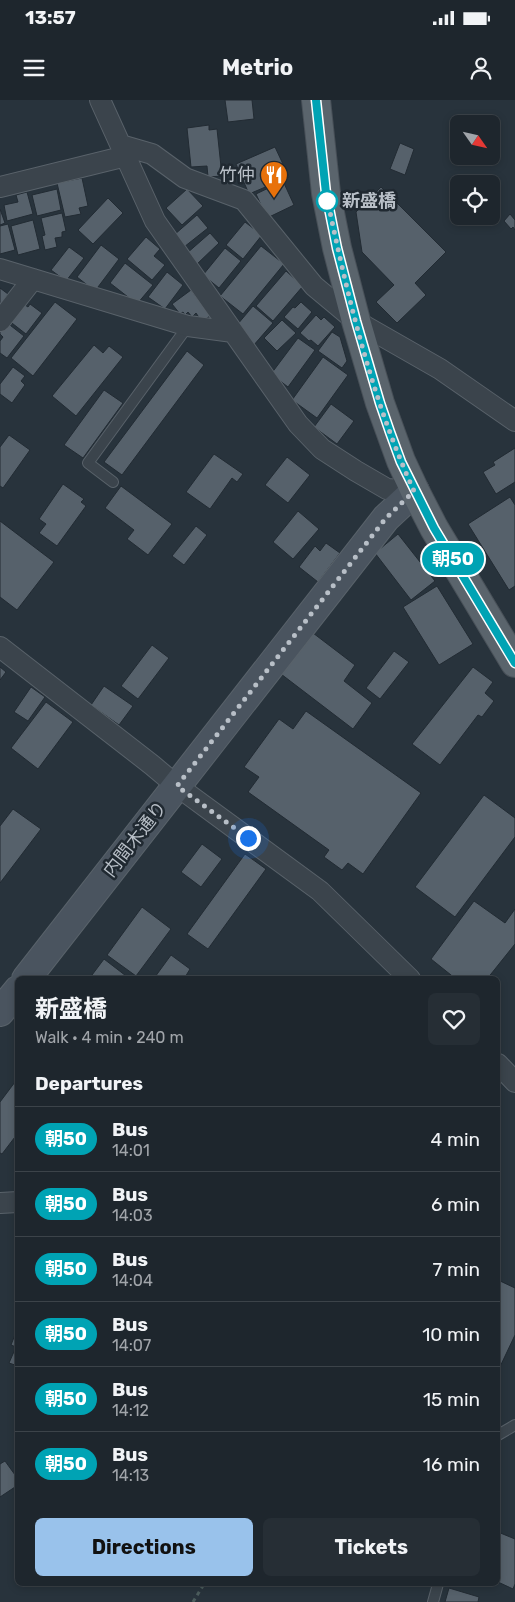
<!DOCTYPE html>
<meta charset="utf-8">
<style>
:root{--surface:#1e262d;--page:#262e35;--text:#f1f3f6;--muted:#a1a5aa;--line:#3c4349;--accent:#99c2eb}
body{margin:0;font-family:Rubik,"Noto Sans JP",sans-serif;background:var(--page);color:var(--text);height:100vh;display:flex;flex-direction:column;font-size:19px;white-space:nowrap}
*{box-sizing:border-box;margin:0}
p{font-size:16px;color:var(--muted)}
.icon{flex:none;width:28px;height:28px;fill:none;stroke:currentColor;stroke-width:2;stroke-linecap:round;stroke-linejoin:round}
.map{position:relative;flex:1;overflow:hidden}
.drawer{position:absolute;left:15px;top:876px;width:485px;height:610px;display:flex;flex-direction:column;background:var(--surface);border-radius:8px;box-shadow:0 2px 8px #0003,0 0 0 1px var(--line)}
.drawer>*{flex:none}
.badge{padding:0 10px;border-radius:16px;font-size:18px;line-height:32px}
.needle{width:32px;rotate:124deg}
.controls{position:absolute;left:450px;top:15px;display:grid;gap:10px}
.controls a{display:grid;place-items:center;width:50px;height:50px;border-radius:8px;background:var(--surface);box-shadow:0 2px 8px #0003,0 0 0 1px var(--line);font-size:25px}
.you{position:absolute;width:25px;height:25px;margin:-12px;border:4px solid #fff;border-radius:50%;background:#1a73e8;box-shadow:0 0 0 8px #1a73e833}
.map>.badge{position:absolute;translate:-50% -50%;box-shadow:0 0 0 2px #fff}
h2{padding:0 20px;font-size:19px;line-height:45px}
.round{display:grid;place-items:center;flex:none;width:52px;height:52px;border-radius:8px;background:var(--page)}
.headline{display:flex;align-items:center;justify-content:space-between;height:85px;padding:0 20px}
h1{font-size:24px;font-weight:700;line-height:38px}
.primary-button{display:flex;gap:10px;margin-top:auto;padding:10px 20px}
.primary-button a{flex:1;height:58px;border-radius:8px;background:var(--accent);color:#111;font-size:20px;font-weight:700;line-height:58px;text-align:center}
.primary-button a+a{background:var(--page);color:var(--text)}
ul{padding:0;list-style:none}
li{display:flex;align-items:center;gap:15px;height:65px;padding:0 20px;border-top:1px solid var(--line)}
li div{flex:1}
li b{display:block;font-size:19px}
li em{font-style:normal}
li .badge{min-width:55px;font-weight:700;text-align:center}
.status{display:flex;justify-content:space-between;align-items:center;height:35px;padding:0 25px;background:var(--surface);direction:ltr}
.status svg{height:14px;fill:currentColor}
header{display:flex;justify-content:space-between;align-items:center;height:65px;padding:0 20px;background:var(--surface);font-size:22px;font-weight:700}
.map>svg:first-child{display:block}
.building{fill:#56616b;stroke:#222b33}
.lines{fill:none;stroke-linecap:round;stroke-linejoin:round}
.lane-casing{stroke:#59626a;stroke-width:12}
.street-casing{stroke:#59626a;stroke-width:22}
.secondary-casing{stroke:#59626a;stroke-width:30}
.primary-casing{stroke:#485058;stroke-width:30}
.path{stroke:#4c5d5d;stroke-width:3;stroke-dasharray:4 4;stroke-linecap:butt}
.lane{stroke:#3b444c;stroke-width:10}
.street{stroke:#3b444c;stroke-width:20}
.secondary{stroke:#4a545f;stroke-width:28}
.primary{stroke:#5a646c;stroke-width:28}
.line-casing{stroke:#fff;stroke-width:11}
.line{stroke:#00a3b4;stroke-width:8}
.walk{stroke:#b8bfc7;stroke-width:5;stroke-dasharray:0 9}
.stop-dot{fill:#fff;stroke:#00a3b4;stroke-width:2.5}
.labels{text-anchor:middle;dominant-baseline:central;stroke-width:5;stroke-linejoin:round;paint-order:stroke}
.poi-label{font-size:18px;fill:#b8bfc7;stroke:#202931;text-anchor:end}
.stop-label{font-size:18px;font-weight:bold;fill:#b8bfc7;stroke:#202931;text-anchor:start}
.street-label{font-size:18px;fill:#b8bfc7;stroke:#202931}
</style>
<div class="status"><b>13:57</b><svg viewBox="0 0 49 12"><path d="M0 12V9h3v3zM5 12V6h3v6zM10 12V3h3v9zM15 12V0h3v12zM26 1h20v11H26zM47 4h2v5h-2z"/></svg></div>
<header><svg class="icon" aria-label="menu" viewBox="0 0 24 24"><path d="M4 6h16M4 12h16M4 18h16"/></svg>Metrio<svg class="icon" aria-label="person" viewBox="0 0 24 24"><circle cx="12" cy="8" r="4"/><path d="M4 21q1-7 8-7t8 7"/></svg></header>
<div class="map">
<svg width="515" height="1502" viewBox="0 0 515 1502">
<rect width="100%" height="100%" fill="#28333c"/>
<path class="building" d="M225,0H252L254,19L228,22Z
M209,25V30L217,29L222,76L208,77L207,66L191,67L187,28Z
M400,43L414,49L405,75L390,69Z
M275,47L289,77L249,94L236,64Z
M82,78L88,106L79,108L81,114L65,117L57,83Z
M283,81L294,105L267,118L256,94Z
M381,87L446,152L415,183L426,195L397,223L376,202L394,185L362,152L356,112Z
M57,89L61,110L37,116L32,95Z
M187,89L203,106L182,125L166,108Z
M27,92L33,114L7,121L4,105L18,102L16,95Z
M108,98L123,113L93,144L78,130Z
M0,109L5,123L0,125Z
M62,113L66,131L62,132V137L55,138L57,147L45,150L42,136L45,135L41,118Z
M510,114L515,120V130L513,127L511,129L504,121Z
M197,115L208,128L184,147L174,135Z
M33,120L40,149L18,155L11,126Z
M245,122L262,135L243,159L226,145Z
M8,124L15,150L0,154V126Z
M210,133L219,143L196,165L186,154Z
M146,137L160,149L154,156L165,165L152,180L127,159Z
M101,145L119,159L95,191L77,177Z
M261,146L284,164L243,214L220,196Z
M69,147L84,158L66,181L51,170Z
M225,148L241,161L219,188L203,175Z
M125,163L153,185L137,204L110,183Z
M286,171L303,186L273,221L256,206Z
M167,172L183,185L165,209L148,197Z
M0,188L8,194L0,206Z
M191,190L210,216L204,220L202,217L200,219L196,213L192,217L188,212L185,215L183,212L180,214L172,204Z
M55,202L77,219L33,276L11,258Z
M301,202L312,212L298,229L284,217L293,207L295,208Z
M30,204L42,213L26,234L8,220L25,205L28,207Z
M253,206L273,223L253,246L237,225Z
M316,215L321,220L324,217L335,227L318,246L311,240L309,241L300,233Z
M282,220L296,233L277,251L264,238Z
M6,222L24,236L7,258L0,253V241L3,237L0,234V230Z
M332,232L340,237L347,261L342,268L318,251Z
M298,238L315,250L288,287L271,274Z
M94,245L103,253L109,246L123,257L76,316L52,296Z
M187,251L204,265L122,375L104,362Z
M323,257L348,275L317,318L292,300Z
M13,267L25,276L21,281L25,285L12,303L0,294V284Z
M104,290L123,303L83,358L64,345Z
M331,304L354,321L337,344L314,327Z
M9,335L30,350L3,388L0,386V347Z
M515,348V382L496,394L483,372L495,365L493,362Z
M214,354L243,374L237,382L232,378L210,409L186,392Z
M287,357L310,375L288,403L265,385Z
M63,384L84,399L81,402L86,406L57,446L39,433L46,424L39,419Z
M121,386L172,424L148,455L127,439L134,430L105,408Z
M510,397L515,405V486L509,490L468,424Z
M298,411L319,429L293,459L273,442Z
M0,421L54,462L17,510L0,497Z
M196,426L207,435L184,465L172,456Z
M398,434L435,481L411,500L375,453Z
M326,443L340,453L318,482L299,467L315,446L320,451Z
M437,486L473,544L439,565L403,507Z
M313,533L355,565L344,581L372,603L353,629L281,574Z
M152,545L169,558L138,599L121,586Z
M394,551L409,562L380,599L366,588Z
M0,567L6,572L0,580Z
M473,567L493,582L485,593L494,601L482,617L478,615L440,665L412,644Z
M104,586L133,606L119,625L91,605Z
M31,587L45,597L28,621L14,612Z
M46,602L73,622L38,669L11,648Z
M306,611L421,693L363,774L348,763L342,770L324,757L329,750L248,692L259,677L244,667L279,619L293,629Z
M484,695L515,718V737L455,817L415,787Z
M13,709L41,729L0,783V726Z
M202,744L222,759L201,787L181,772Z
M245,754L266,769L208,849L187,834Z
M474,801L505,823L515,809V844L487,879H456L431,859Z
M142,807L171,829L136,876L107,855Z
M171,855L190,869L184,879H158L155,877Z
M104,859L130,879H89Z
M18,978V1033L2,1054L0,1053V1002Z
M498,1180L515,1188V1235L498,1271Z
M18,1227V1266L9,1263L16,1247L11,1245Z
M5,1361L18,1379V1385L0,1397V1364Z
M498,1432L515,1439V1484L513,1489L498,1482Z
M449,1488L479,1497L478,1502H445Z"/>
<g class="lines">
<defs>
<path id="lane" d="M113,382L88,363L188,226
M498,1335L515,1325
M433,1502L438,1484"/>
<path id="street" d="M100,0L155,121L298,324L322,349L356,371L387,389L415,391
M121,45L152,54L185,78L244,100L314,186L356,221L440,269L515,321
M0,87L126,56
M0,169L188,226L233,232
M0,221L33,179
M0,547L152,665L177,686L320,791L410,879
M498,964L515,982
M0,1103L18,1102"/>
<path id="secondary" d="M26,879L386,418L415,391
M0,912L18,890"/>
<path id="primary" d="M316,0L326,93L337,148L356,221L380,303L401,361L415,391L434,428L515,563"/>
</defs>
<use href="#lane" class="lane-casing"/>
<use href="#street" class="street-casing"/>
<use href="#secondary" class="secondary-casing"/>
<use href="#primary" class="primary-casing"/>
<path class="path" d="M193,1502L204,1484"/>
<use href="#lane" class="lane"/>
<use href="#street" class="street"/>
<use href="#secondary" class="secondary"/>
<use href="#primary" class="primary"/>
</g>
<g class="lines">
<defs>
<path id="line" d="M316,0L326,93L337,148L356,221L380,303L390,332L401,362L434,428L515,563"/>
</defs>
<use href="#line" class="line-casing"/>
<use href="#line" class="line"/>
<path class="walk" d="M248,738L177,686L386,418L414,391C371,297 347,194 326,93L327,101"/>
</g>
<defs>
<symbol id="restaurant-pin" viewBox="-11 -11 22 30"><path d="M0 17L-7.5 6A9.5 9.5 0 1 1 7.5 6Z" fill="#e8710a" stroke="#202931"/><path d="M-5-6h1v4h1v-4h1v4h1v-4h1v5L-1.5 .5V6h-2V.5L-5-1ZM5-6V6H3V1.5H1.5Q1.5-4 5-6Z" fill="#fff"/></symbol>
</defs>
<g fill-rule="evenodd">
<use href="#restaurant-pin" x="258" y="59" width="32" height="43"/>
</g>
<circle class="stop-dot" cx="327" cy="101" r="10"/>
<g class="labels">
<g class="poi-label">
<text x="255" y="75">竹仲</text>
</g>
<g class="stop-label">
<text x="342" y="101">新盛橋</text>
</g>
<g class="street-label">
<text transform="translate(135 739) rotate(-52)">内間木通り</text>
</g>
</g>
</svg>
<div class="controls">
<a><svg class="needle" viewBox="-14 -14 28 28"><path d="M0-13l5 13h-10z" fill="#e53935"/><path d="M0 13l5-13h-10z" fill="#a1a5aa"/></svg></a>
<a><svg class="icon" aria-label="locate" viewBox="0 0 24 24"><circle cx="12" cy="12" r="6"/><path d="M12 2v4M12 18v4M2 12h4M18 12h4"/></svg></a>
</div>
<div class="you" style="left:248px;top:738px"></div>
<b class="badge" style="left:453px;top:459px;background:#00a3b4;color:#fff">朝50</b>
<section class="drawer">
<div class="headline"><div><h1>新盛橋</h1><p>Walk · 4 min · 240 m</p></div><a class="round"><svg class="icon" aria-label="heart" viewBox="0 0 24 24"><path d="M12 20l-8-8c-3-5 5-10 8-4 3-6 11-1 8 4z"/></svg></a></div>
<h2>Departures</h2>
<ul>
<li><span class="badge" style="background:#00a3b4;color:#fff">朝50</span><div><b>Bus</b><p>14:01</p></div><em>4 min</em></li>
<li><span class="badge" style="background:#00a3b4;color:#fff">朝50</span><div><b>Bus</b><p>14:03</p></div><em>6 min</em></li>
<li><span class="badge" style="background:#00a3b4;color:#fff">朝50</span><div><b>Bus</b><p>14:04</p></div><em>7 min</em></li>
<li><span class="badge" style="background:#00a3b4;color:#fff">朝50</span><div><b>Bus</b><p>14:07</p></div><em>10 min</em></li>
<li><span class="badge" style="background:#00a3b4;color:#fff">朝50</span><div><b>Bus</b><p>14:12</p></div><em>15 min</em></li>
<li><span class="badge" style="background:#00a3b4;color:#fff">朝50</span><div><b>Bus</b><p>14:13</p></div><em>16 min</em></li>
</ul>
<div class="primary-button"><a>Directions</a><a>Tickets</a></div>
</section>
</div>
